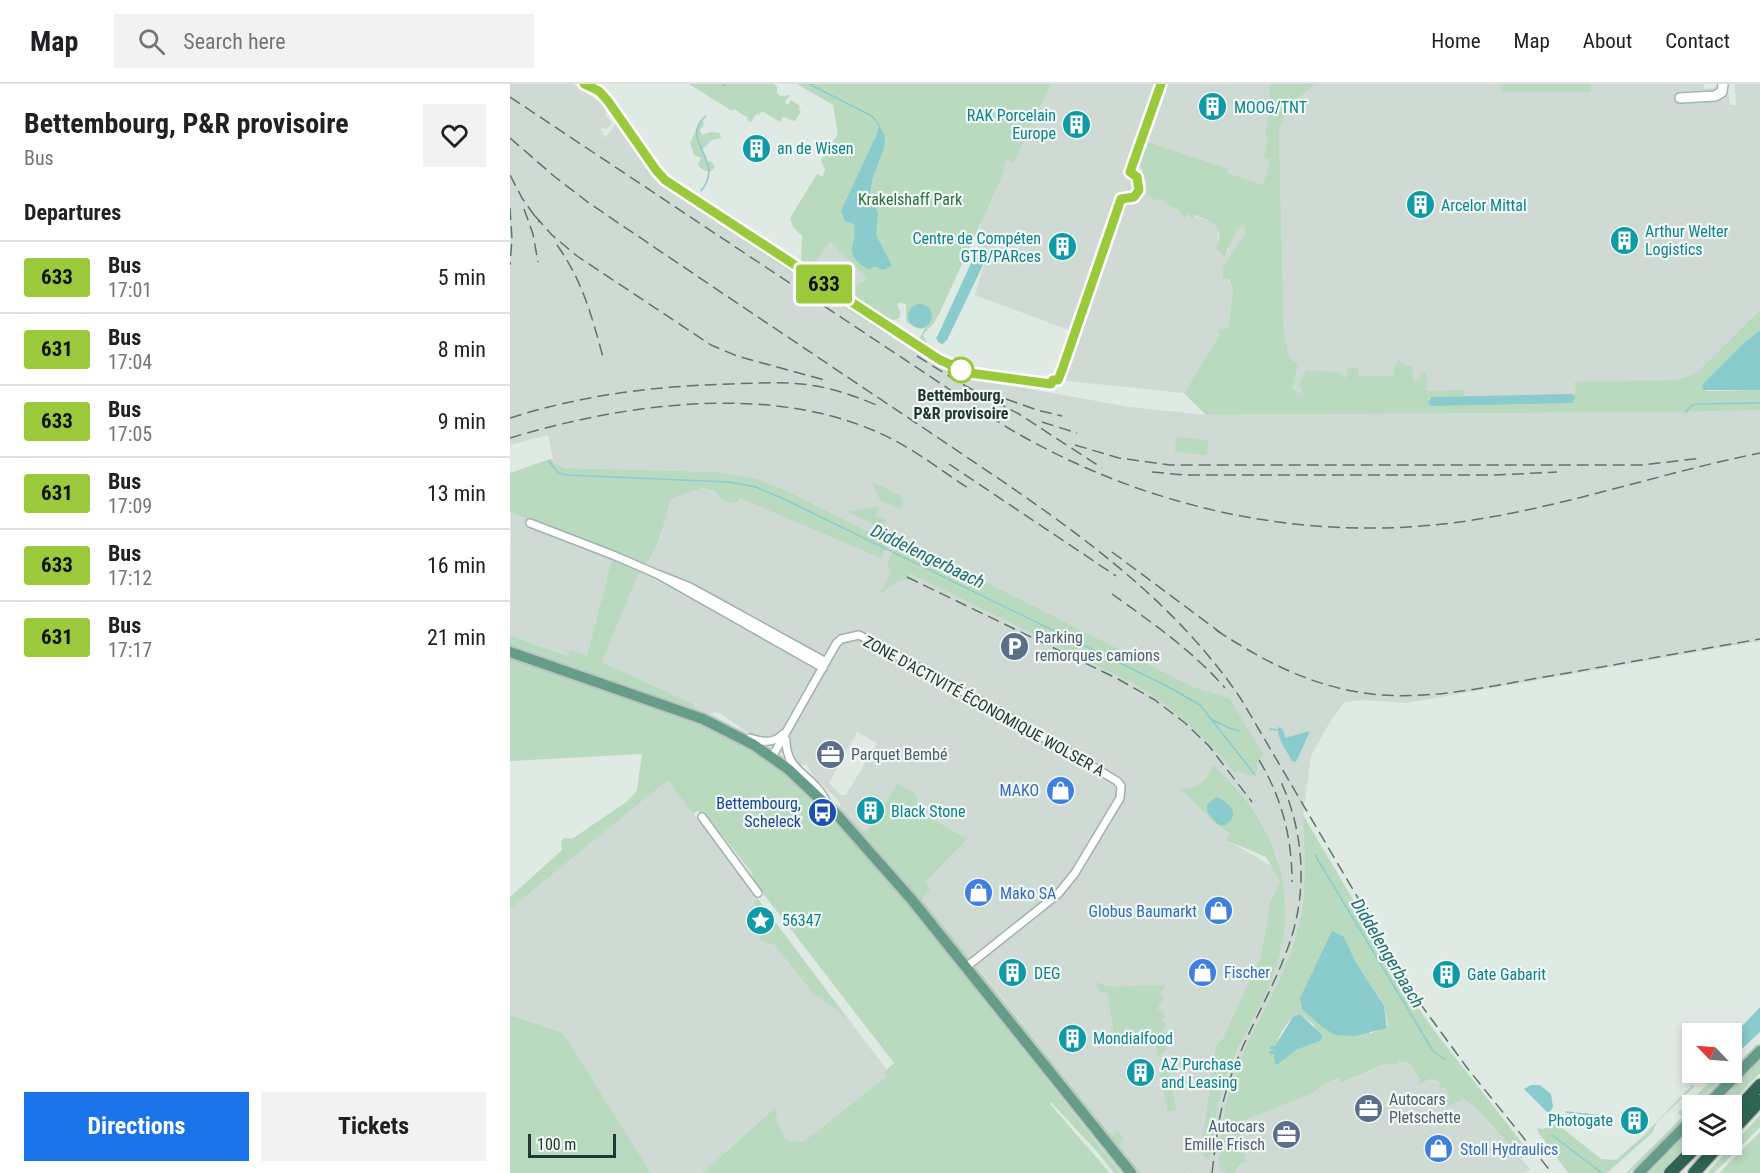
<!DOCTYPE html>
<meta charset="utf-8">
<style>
:root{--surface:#fff;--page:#f2f2f2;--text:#202124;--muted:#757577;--line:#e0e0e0;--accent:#1a73e8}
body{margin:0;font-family:"Roboto Condensed",sans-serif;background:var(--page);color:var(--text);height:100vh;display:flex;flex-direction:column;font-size:22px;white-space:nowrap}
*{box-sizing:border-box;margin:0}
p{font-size:20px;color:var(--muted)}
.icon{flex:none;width:33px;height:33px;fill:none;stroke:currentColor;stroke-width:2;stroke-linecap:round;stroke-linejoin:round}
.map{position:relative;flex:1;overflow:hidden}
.details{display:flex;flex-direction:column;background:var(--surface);width:510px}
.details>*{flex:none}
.badge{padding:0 12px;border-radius:4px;font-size:21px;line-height:39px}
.needle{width:39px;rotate:295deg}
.tools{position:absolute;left:1172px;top:939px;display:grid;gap:12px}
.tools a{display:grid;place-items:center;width:60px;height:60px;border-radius:0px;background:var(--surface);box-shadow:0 3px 9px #0003;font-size:30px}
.scale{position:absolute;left:18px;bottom:15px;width:88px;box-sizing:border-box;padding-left:6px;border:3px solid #213930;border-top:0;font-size:16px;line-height:21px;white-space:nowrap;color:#213930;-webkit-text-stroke:4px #f0f7f2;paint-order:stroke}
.map>.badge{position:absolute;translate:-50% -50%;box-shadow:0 0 0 3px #fff}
h2{padding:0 24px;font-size:22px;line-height:54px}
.round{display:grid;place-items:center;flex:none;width:63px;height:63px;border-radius:0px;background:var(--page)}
.summary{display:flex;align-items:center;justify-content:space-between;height:102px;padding:0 24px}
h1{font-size:28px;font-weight:700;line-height:45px}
.action{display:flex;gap:12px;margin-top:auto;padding:12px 24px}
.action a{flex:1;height:69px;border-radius:0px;background:var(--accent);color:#fff;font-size:24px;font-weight:700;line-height:69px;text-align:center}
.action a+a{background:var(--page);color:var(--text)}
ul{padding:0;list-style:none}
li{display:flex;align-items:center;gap:18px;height:72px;padding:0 24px;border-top:2px solid var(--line)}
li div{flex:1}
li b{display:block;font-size:22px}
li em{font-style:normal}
li .badge{min-width:66px;font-weight:700;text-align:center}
header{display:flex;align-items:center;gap:36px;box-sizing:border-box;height:84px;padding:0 30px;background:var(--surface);border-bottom:2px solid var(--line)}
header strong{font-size:28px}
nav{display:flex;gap:33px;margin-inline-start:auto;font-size:21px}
.search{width:420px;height:54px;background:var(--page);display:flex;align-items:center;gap:15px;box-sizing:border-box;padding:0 21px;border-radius:0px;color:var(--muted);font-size:22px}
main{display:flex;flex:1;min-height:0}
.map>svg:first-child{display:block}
.built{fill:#cedad3;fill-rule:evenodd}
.green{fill:#b9dabe;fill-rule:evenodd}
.water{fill:#8acbcd}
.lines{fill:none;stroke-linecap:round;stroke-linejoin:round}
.stream{stroke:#8acbcd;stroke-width:1.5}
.minor-casing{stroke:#a3b1aa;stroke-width:10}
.secondary-casing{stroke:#a1b8ad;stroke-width:12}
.primary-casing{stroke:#bcc4c1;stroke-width:14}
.motorway-casing{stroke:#bcc4c1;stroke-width:15}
.minor{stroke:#fff;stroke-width:7}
.secondary{stroke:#fff;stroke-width:9}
.primary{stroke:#669d88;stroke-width:10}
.motorway{stroke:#2f6452;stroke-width:12}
.rail{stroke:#5c756b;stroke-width:1.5;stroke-dasharray:12 6;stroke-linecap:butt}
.line-casing{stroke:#fff;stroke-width:14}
.line{stroke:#9aca3c;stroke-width:9}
.stop-dot{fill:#fff;stroke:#9aca3c;stroke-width:3}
.labels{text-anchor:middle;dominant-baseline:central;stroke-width:4.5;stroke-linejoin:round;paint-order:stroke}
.culture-label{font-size:16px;fill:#0d838f;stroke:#f0f7f2;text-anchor:start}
.park-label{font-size:16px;fill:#2e6e3f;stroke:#f0f7f2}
.stop-label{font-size:16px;font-weight:bold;fill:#213930;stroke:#f0f7f2}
.service-label{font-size:16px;fill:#4e5e75;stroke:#f0f7f2;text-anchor:start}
.street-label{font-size:16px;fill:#213930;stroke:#f0f7f2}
.shop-label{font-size:16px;fill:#366cbe;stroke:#f0f7f2;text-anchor:start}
.transit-label{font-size:16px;fill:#164399;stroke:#f0f7f2;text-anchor:end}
.water-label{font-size:18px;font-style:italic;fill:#1f6e72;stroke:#f0f7f2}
</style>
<header>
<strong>Map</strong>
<div class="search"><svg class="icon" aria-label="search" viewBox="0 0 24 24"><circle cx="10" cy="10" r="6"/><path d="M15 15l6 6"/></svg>Search here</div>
<nav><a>Home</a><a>Map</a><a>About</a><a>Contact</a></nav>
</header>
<main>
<section class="details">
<div class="summary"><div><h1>Bettembourg, P&amp;R provisoire</h1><p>Bus</p></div><a class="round"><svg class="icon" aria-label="heart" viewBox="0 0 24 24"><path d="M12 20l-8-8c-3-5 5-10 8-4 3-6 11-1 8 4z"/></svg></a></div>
<h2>Departures</h2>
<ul>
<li><span class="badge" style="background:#9aca3c;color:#111">633</span><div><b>Bus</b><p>17:01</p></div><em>5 min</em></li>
<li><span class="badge" style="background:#9aca3c;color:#111">631</span><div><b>Bus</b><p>17:04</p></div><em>8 min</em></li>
<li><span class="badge" style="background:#9aca3c;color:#111">633</span><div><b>Bus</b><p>17:05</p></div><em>9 min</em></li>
<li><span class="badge" style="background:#9aca3c;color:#111">631</span><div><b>Bus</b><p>17:09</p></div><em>13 min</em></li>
<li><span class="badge" style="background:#9aca3c;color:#111">633</span><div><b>Bus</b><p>17:12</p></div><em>16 min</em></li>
<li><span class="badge" style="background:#9aca3c;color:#111">631</span><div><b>Bus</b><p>17:17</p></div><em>21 min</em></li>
</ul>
<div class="action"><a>Directions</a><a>Tickets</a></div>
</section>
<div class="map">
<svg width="1250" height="1089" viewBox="0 0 1250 1089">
<rect width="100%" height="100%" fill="#e0eae4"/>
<path class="built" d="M0,0H63L94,21L97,28L95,31L102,38L98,45L90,44L95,54L107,38L134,77L139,81L135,86L339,227L382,254L409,268L417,269L486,299L620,323L696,331L1176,328L1250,326V557L897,619L852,616L835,618L821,636L801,672L793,731L795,799L789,843L777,878L726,985L720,1005L710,1044L712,1085L715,1089H679V1087L678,1089H631L610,1062L613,1053L610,1051L602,1052L469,885L461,891L450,878L457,871L412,815L414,798L456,755L413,730L408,723L383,706L357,749L352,747L327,724L331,721L325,713L304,693L296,680L291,682L279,669H273L261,661L260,652L250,653L237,648L209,629L204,628L201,630L186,626L183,620L92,578L130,486L102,474L77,572H58L0,551L1,428L136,480L141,474L151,452L152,441L161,415L192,404L227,418L229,414L367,452L279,408L247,395L211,388L55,384L44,379L38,351L0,361ZM347,648L367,659L336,711H331L319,699ZM703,682L727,705L742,724L754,743L768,775L775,819L739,941L713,1002L703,1043L700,1076L693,1067L706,962L713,954L750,874L754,857L759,821L770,797L763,783L717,756L720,749L707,741L671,706L686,704L691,701Z
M541,0H759L760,26L755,46L757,56L754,74L761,76L753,101L716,89L717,85L639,58L630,87L636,100L635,108L655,117V119L670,128L703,138L708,144V156L718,169L720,158L727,145L734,141L735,149L713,183L723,208L718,245L710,250L674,309L548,296L568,238L559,246L465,211L476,174L468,167L471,140L490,98L497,76L504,79Z
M806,0H990L991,7H1081V0H1194V5L1208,3V0H1217L1220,21H1226L1225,0H1250V226L1189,286L1182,291L1165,296L1064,299L1066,310L921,322L917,307L910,294L905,297L903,294L885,292H849L839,284L835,296L795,313L782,306L774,249L769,47L778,22Z
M319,157L358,195L351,200L336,201L330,202V205L301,187L305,181L303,180Z
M158,696L377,986L375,988L377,992L293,1058L276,1056L267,1037L265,1024L192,1089H141L53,949L0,931V825Z
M888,977L900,980L910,997L920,995L935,1003L940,1015H954L967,1025L1021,1086L1013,1089H725L736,1074L733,1073L729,1059L731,1037L803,1009L816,999L829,994L832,999L876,980L887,981Z"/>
<path class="green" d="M179,0H264L267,3V9L270,12L280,11L275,18L276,20H278L281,16L290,22L289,25L291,27L285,37L273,33L270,38L252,27L249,31L246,30L241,38L237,36L238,34L224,25L222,27Z
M287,0H541L504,79L497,76L490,98L429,230L423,240L413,251L417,258L413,263L408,257L415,244L410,245L396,238V220H393L392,218L387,220L390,228V234L385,236L377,235L330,205V202C341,199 348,203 358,195L320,158L304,179L305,181L301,187L291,181L292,152L283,143L280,134L307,90L313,93L315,85L311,76L328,50L323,21Z
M759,0H806L778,22L769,47L774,249L779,274L788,280L782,305L794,311L789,301L796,286L828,288L835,295L838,284H848L849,292H884L885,281L889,276L894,281L903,283V294L905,297L910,294L911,290L916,288L917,307L953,306L954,312L921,313L918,316L1064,311L1062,310L1066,309L1064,298L1165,296L1182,291L1189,286L1250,226V246L1234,259L1192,303L1196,307L1250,306V326L1176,328L696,331L674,309L710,250L707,248L708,244L718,245L723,208L719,195L713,194V183L735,149L734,142L727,145L714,173L706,165C715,143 705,138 684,131L682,134L678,130L674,134L668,126L654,119L655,117L649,115L648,118L635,108L636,100L630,79L636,59L639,58L718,85L717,89L753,101L760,76L754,74L757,56L755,46L760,26Z
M990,0H1081V8H991Z
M190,37H193L194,41L190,46L192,51L201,48L210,49L211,54L202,56L192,66L197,78L201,77L205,83L200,88L193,86L188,81L191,74L184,71L180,59Z
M118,51L153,98L292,191L384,248L382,254C298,202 215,145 135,86L139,81L134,77Z
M666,353L698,356L697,371L665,368Z
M42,375L44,379L55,384L211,388L247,395L279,408L367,452L375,457L377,462L371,474L230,414L227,418C215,421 213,416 206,409C203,407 195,405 192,404L161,415C153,437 151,462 136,480L0,428V389C15,385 27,378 42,375Z
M362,398L390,411L393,418L391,423L388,424L370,416Z
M367,422L370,424L365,432L377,436L375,440L372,438L371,440L378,445L373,454L370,452L372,444L338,428Z
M393,460L442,481L685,604L719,614L753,670L747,678V688L742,692L736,691L729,686L725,689C695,654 667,627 628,602L400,489L398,493V496C384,496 379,504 369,511L381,489L377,479L387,461Z
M102,474L130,486L92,578L183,620L186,626L0,564V551L57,572L60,566L77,572Z
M0,574L156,627L196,643L253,673L283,695L318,733L330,742L375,792L611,1089H604L589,1070L541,1018L540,1020L600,1089H192L266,1023L267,1037L276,1056L293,1058L377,992L374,988L384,979L245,799L241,788L198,733L187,727L183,730L158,696L0,825V813L52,766L51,757L54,754L62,755L119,716L127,706L132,670L0,677Z
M703,681C717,695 732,709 743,726C778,777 785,838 761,896C747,931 726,963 714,1000C706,1025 703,1050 700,1076L692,1070L691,1067L706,962L713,954L750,874L754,857L759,821L770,797L756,773L716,756L720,749L707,741L670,705C692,703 693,700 703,681Z
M387,700L406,710L408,723L413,730L457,755L415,798L420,806L412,815L458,872L455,874L370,769L337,735L339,733L352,746L357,748Z
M793,731L902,915L923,945L1020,1069L1018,1072L1011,1074L967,1025L954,1015L935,1023L933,1018L940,1015L935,1003L931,1004L928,998L920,995L909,1000L907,998L910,996L900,980L888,977L887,981L875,980L831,999L829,994L816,999L803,1009L732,1037L729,1059L736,1076L729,1082L725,1089H715L708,1081C710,1048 714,1018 726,987C744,939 775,895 788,845C798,807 794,769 793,731ZM834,853L845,877L874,922L878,942L860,950ZM790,930L803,940L810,957L786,966L767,981C760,964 773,937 790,930Z
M248,815L336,933L303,909L265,861L254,858L249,854L250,847L236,832L246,822L244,818Z
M468,885L602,1052L608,1047L613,1053L610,1062L631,1089H626L465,888Z
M585,898C609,908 631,898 655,902L650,910L654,913L647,925L655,930L652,936L656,940L652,946L660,951L654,961L657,965L648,973L642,945L604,952L598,909L590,908Z
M0,931L53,949L141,1089H0Z
M1250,976V989L1219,1021H1205Z
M658,982L666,1026L658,1028L649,984Z
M1206,989H1216L1187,1021L1182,1022V1026L1119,1089H1116L1172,1033L1168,1029L1202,996Z
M1183,1000L1184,1003L1147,1038L1142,1049L1097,1089H1058L1028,1048L1027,1044L1033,1045L1047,1039L1051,1043L1091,1075L1106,1076L1132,1053Z
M1250,1031V1043L1204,1089H1197Z
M1182,1045V1060L1154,1089H1139Z
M1250,1048V1089H1209Z"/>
<path class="water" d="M369,41L375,52L374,64L362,96L360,112L368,129L366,151L382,182L373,186L365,182L359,186C330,168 348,164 344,140L335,137L331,127L367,50Z
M468,170L474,173V179L437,256L433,260L429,259L426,254L428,251L463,175Z
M398 232a12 12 0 1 1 24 0a12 12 0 1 1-24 0Z
M1250,246V306H1193L1192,301L1234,259Z
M1062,310L1065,313L1062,319L921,322L918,319L921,313Z
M768,643L773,645L775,654L800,647L786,678L782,677C777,667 767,655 768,643Z
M707,713C713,715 718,720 722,725C726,732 719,743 710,741C708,741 705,737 703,735C693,725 696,719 707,713Z
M822,847L834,853L845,877L874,922L877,944L845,952L825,951L812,943L792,925L790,914Z
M1250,923V948L1221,975L1222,953Z
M790,930L813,952L810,957L786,966L767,981L765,980L764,970H760L759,968L765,965H760V962H765L783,933Z
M1021,1001H1030L1041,1010L1043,1023L1039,1030L1014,1005Z"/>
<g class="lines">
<path class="stream" d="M299,0L362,32L369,41
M213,2L215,0
M191,107C217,75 167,56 196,32
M1176,328L1181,322L1187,320L1250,319
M39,377L48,389L58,391L218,398L246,403L276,416L655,601L690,621L745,691
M703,636L719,644L730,647
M760,645L768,646
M805,771L923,967L935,976
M1056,1028L1101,1033
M1042,1051L1092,1089"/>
<defs>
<path id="minor" d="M74,0L89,7L98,17L146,86L155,96L343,218L417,269L453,287L460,289
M20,439L103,471L147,490
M313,584L147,490L180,503L316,578
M240,654C252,658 264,660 273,650
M276,656C276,689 302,689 316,717
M262,673L326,560L331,555L349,551L494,630L607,697L611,702L610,714L565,789L548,810L455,884
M192,733L248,809"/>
<path id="secondary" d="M1170,14L1205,12L1212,8L1213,0"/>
<path id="primary" d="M0,568L193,635L244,661L278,685L328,732L402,816L621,1089
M1196,1022L1250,967
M1129,1089L1182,1035"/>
<path id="motorway" d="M1221,1032L1250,1001
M1221,1048L1250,1017
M1160,1089L1189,1060
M1184,1089L1210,1060"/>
</defs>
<use href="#minor" class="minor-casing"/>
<use href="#secondary" class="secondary-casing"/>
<use href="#primary" class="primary-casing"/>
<use href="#motorway" class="motorway-casing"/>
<use href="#minor" class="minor"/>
<use href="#secondary" class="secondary"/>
<use href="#primary" class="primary"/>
<use href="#motorway" class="motorway"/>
<path class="rail" d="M0,13L493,341C640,429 813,464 981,433C1072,417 1160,387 1250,369
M0,54L45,93L79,119C191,195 303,270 415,345C530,423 652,498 731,615L909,918L958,985L1042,1089
M0,91L12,114L29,138
M0,124L2,155L0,181
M14,125L23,150L28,178
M25,132L42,151L67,172L201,261L227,272L318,297
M47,161C73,197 83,236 94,277
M407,272L450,299L509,330L592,384
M496,315L527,326L552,332
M0,334C72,311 145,302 220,300C249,299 278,297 306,302C329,306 350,314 371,323
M532,338L567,349
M0,354C108,321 253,300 360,345C396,359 426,383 458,404
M565,361L609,374L660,381H1132L1192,374
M439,380L606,492
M642,388L675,391H986L1047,388
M602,468L711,549
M397,493L608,595L645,616L675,639L699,662L742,718
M602,510C641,538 683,567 715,604
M706,546C749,574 791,597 842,607C908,620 974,603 1040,592C1110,580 1180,567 1250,555
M749,676C772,714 782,754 782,798
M702,1089C706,1057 709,1026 720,995C735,951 761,910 777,866C798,812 795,750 771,698"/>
</g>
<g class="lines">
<defs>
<path id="line" d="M74,0L89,7L98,17L146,86L155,96L430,276L460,289L541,300L543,296H548L552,286L611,115L624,113L629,106L627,93L620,88L651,0"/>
</defs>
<use href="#line" class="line-casing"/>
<use href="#line" class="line"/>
</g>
<defs>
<symbol id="building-disc" viewBox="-11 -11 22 22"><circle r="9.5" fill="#0f9aa8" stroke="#f0f7f2"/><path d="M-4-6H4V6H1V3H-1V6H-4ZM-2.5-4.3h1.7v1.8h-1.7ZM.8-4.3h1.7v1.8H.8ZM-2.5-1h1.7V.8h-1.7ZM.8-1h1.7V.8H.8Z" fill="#fff"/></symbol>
<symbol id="parking-disc" viewBox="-11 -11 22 22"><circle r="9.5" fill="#5c6f8a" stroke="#f0f7f2"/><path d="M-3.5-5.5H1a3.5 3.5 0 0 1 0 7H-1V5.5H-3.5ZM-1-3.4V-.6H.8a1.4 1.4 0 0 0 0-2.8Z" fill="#fff"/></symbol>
<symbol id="office-disc" viewBox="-11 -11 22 22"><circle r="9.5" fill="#5c6f8a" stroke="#f0f7f2"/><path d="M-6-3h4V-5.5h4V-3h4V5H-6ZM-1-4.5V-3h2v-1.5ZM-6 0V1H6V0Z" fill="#fff"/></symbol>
<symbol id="shop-disc" viewBox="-11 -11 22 22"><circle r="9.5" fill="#3f7fe0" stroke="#f0f7f2"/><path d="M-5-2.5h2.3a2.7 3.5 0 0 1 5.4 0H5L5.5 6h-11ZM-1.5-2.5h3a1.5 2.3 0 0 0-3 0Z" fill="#fff"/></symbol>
<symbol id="bus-disc" viewBox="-11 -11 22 22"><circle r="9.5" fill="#1a4fb4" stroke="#f0f7f2"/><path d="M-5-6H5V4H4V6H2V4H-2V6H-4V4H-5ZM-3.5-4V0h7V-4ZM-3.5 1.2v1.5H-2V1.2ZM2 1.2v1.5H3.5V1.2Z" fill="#fff"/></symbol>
<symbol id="sight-disc" viewBox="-11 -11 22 22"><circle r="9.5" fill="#0f9aa8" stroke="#f0f7f2"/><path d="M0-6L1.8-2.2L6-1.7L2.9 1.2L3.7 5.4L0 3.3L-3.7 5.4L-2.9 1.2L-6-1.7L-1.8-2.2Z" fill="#fff"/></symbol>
</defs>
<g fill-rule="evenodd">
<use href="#building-disc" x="686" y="6" width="33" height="33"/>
<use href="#building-disc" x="550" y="24" width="33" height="33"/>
<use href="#building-disc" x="230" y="48" width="33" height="33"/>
<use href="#building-disc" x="894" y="104" width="33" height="33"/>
<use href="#building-disc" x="1098" y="140" width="33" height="33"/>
<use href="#building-disc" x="536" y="146" width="33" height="33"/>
<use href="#parking-disc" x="488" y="546" width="33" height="33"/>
<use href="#office-disc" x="304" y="654" width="33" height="33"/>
<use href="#shop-disc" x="534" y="690" width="33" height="33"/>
<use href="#building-disc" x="344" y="710" width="33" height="33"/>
<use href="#bus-disc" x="296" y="712" width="33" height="33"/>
<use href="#shop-disc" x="452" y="792" width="33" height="33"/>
<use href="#shop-disc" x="692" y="810" width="33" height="33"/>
<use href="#sight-disc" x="234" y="820" width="33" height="33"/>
<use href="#shop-disc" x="676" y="872" width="33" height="33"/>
<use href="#building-disc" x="486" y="872" width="33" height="33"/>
<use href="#building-disc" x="920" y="874" width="33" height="33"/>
<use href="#building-disc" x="546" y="938" width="33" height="33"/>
<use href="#building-disc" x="614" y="972" width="33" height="33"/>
<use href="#office-disc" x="842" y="1008" width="33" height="33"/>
<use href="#building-disc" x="1108" y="1020" width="33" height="33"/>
<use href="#office-disc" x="760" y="1034" width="33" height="33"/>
<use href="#shop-disc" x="912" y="1048" width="33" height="33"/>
</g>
<circle class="stop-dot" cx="451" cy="286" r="12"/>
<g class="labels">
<g class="culture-label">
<text x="724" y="23">MOOG/TNT</text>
<text x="546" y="31" text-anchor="end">RAK Porcelain<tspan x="546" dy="18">Europe</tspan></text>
<text x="267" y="64">an de Wisen</text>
<text x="931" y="121">Arcelor Mittal</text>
<text x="1135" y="147">Arthur Welter<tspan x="1135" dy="18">Logistics</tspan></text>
<text x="531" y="154" text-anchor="end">Centre de Compéten<tspan x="531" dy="18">GTB/PARces</tspan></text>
<text x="381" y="727">Black Stone</text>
<text x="272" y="836">56347</text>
<text x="524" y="889">DEG</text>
<text x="957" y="890">Gate Gabarit</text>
<text x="583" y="954">Mondialfood</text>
<text x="651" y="980">AZ Purchase<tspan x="651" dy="18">and Leasing</tspan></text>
<text x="1103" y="1036" text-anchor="end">Photogate</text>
</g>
<g class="park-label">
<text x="400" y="115">Krakelshaff Park</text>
</g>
<g class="stop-label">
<text x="451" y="311">Bettembourg,<tspan x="451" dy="18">P&amp;R provisoire</tspan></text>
</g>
<g class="service-label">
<text x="525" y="553">Parking<tspan x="525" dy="18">remorques camions</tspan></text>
<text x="341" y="670">Parquet Bembé</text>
<text x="879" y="1015">Autocars<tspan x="879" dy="18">Pletschette</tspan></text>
<text x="755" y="1042" text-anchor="end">Autocars<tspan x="755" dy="18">Emille Frisch</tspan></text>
</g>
<g class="street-label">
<text transform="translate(474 622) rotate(29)">ZONE D'ACTIVITÉ ÉCONOMIQUE WOLSER A</text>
</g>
<g class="shop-label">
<text x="529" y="706" text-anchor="end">MAKO</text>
<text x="490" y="809">Mako SA</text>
<text x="687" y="827" text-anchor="end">Globus Baumarkt</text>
<text x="714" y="888">Fischer</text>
<text x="950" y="1065">Stoll Hydraulics</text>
</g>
<g class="transit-label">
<text x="291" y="719">Bettembourg,<tspan x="291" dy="18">Scheleck</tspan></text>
</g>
<g class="water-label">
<text transform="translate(418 472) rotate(26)">Diddelengerbaach</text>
<text transform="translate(878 869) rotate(59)">Diddelengerbaach</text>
</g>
</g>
</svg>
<div class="tools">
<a><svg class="needle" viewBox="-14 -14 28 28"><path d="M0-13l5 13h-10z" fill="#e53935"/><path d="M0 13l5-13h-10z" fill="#757577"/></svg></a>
<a><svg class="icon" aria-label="layers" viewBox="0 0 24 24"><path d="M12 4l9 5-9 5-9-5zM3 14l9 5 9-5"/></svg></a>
</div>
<div class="scale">100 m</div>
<b class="badge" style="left:314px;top:200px;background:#9aca3c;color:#111">633</b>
</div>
</main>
